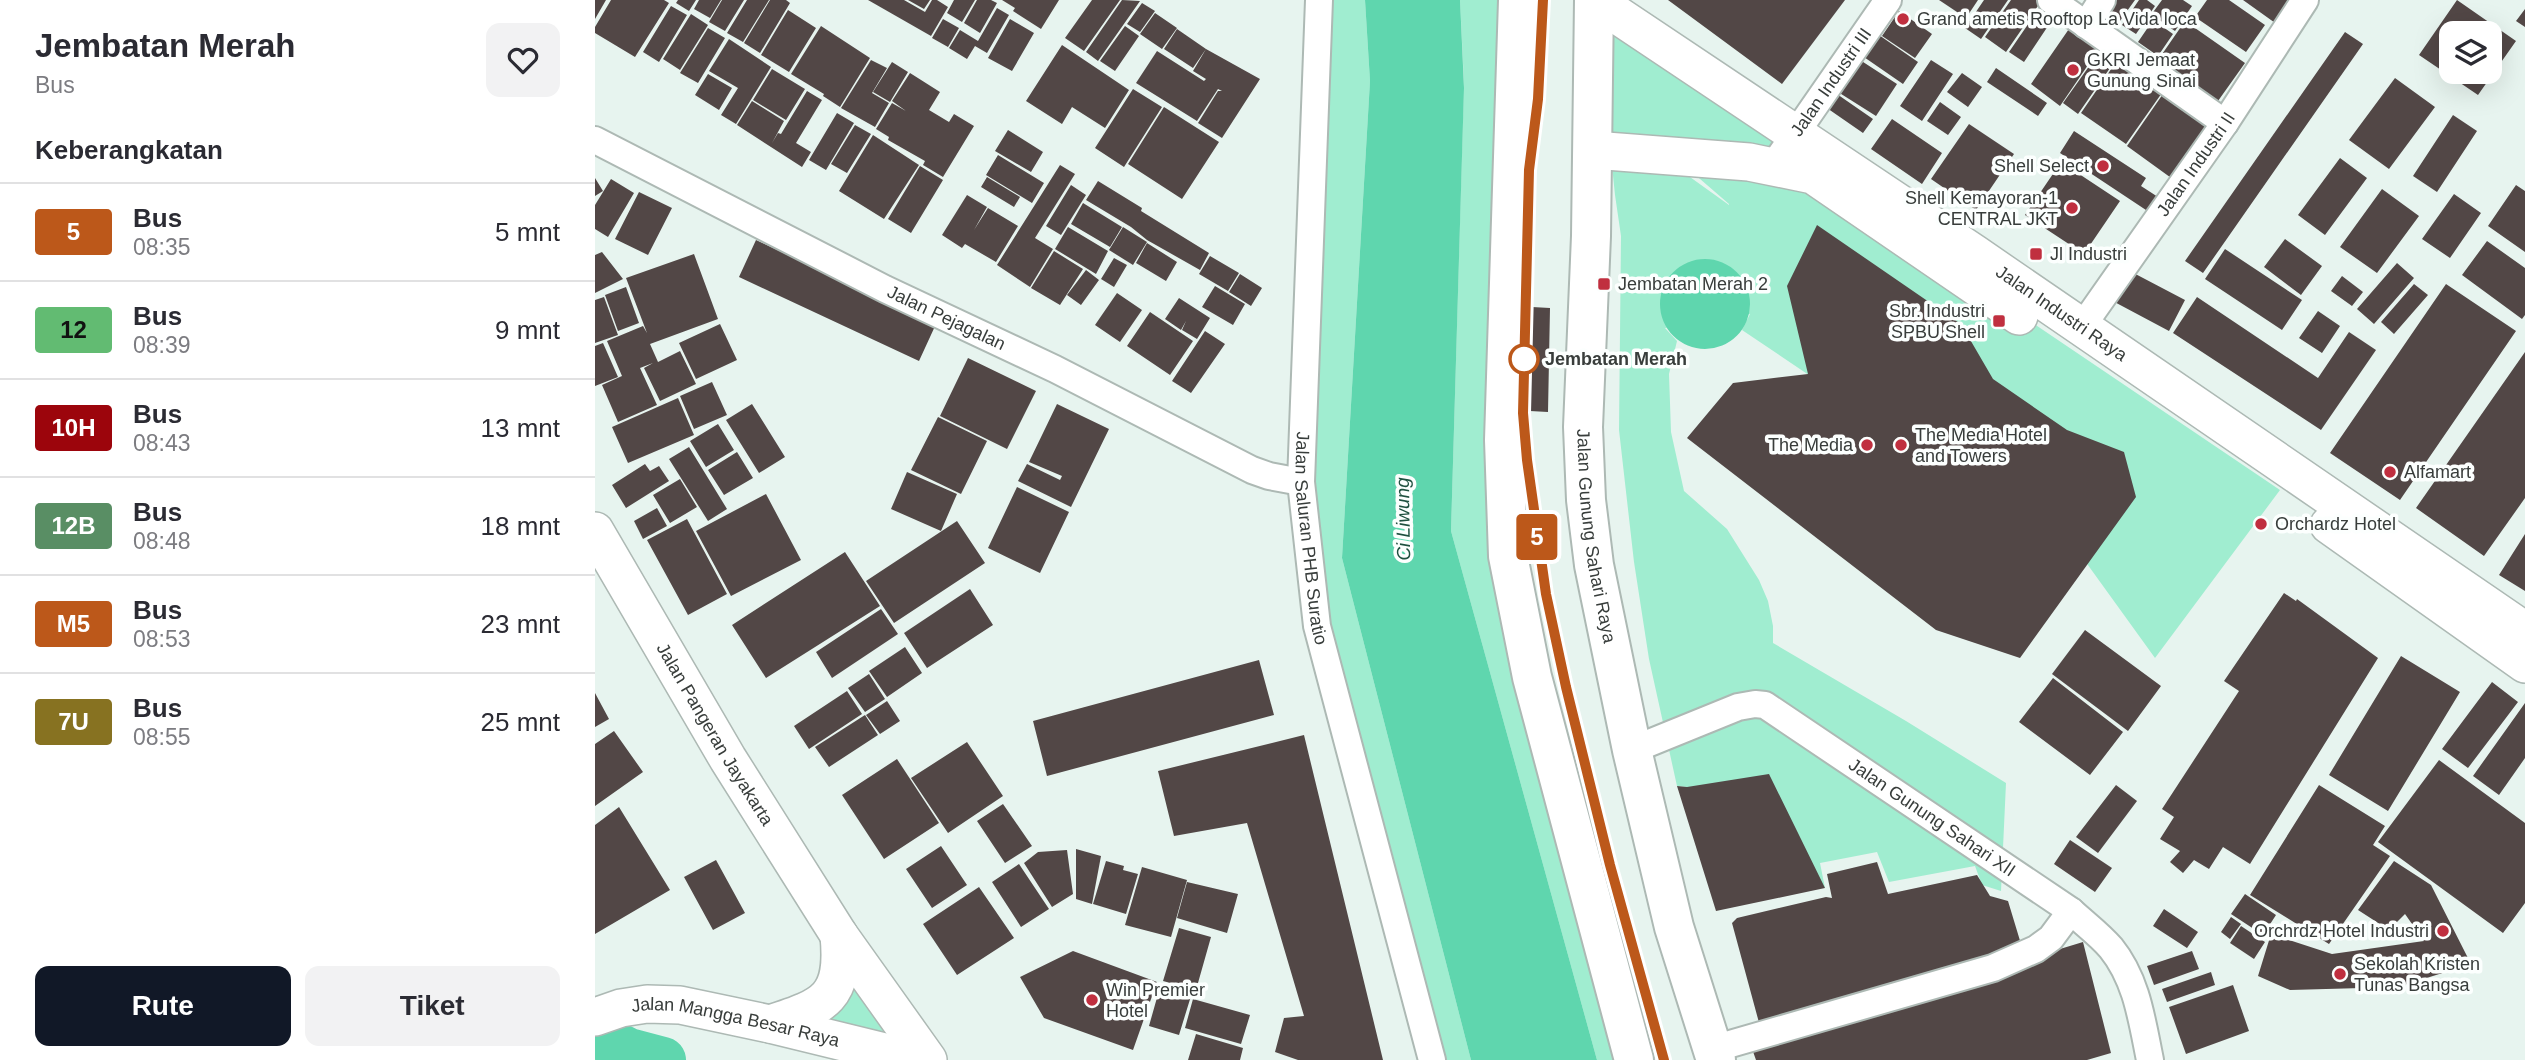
<!DOCTYPE html>
<html lang="id">
<style>
:root{--surface:#fff;--page:#f2f2f3;--text:#2b2b33;--muted:#7c7c81;--line:#e1e1e2;--accent:#111827}
body{margin:0;font-family:Arial,sans-serif;background:var(--page);color:var(--text);height:100vh;display:flex;flex-direction:column;font-size:26px;white-space:nowrap}
*{box-sizing:border-box;margin:0}
p{font-size:23px;color:var(--muted)}
.icon{flex:none;width:38px;height:38px;fill:none;stroke:currentColor;stroke-width:2;stroke-linecap:round;stroke-linejoin:round}
.map{position:relative;flex:1;overflow:hidden}
.side{display:flex;flex-direction:column;background:var(--surface);width:595px}
.side>*{flex:none}
.badge{padding:0 14px;border-radius:5px;font-size:24px;line-height:46px}
.buttons{position:absolute;left:1844px;top:21px;display:grid;gap:14px}
.buttons a{display:grid;place-items:center;width:63px;height:63px;border-radius:14px;background:var(--surface);box-shadow:0 7px 28px #0002;font-size:35px}
.map>.badge{position:absolute;translate:-50% -50%;box-shadow:0 0 0 4px #fff}
h2{padding:0 35px;font-size:26px;line-height:63px}
.round{display:grid;place-items:center;flex:none;width:74px;height:74px;border-radius:14px;background:var(--page)}
.head{display:flex;align-items:center;justify-content:space-between;height:119px;padding:0 35px}
h1{font-size:33px;font-weight:600;line-height:52px}
.action{display:flex;gap:14px;margin-top:auto;padding:14px 35px}
.action a{flex:1;height:80px;border-radius:14px;background:var(--accent);color:#fff;font-size:28px;font-weight:600;line-height:80px;text-align:center}
.action a+a{background:var(--page);color:var(--text)}
ul{padding:0;list-style:none}
li{display:flex;align-items:center;gap:21px;height:98px;padding:0 35px;border-top:2px solid var(--line)}
li div{flex:1}
li b{display:block;font-size:26px}
li em{font-style:normal}
li .badge{min-width:77px;font-weight:700;text-align:center}
main{display:flex;flex:1;min-height:0}
.map>svg:first-child{display:block}
.green{fill:#a0edd0;fill-rule:evenodd}
.water{fill:#5fd6ae}
.lines{fill:none;stroke-linecap:round;stroke-linejoin:round}
.river{stroke:#5fd6ae;stroke-width:46}
.building{fill:#524746;fill-rule:evenodd}
.street-casing{stroke:#adb9b4;stroke-width:30}
.secondary-casing{stroke:#adb9b4;stroke-width:40}
.primary-casing{stroke:#adb9b4;stroke-width:42}
.street{stroke:#fff;stroke-width:26}
.secondary{stroke:#fff;stroke-width:37}
.primary{stroke:#fff;stroke-width:38}
.line-casing{stroke:#fff;stroke-width:16}
.line{stroke:#bc581a;stroke-width:10}
.poi-dot{fill:#c02f3f;stroke:#fcfffe;stroke-width:2.5}
.stop-dot{fill:#fff;stroke:#bc581a;stroke-width:3.5}
.labels{text-anchor:middle;dominant-baseline:central;stroke-width:7;stroke-linejoin:round;paint-order:stroke}
.poi-label{font-size:18px;fill:#383d3b;stroke:#fcfffe;text-anchor:start}
.street-label{font-size:18px;fill:#383d3b;stroke:#fcfffe}
.stop-label{font-size:18px;font-weight:bold;fill:#383d3b;stroke:#fcfffe;text-anchor:start}
.water-label{font-size:19px;font-style:italic;fill:#1f5140;stroke:#fcfffe}
</style>
<main>
<section class="side">
<div class="head"><div><h1>Jembatan Merah</h1><p>Bus</p></div><a class="round"><svg class="icon" aria-label="heart" viewBox="0 0 24 24"><path d="M12 20l-8-8c-3-5 5-10 8-4 3-6 11-1 8 4z"/></svg></a></div>
<h2>Keberangkatan</h2>
<ul>
<li><span class="badge" style="background:#bc581a;color:#fff">5</span><div><b>Bus</b><p>08:35</p></div><em>5 mnt</em></li>
<li><span class="badge" style="background:#62bb72;color:#111">12</span><div><b>Bus</b><p>08:39</p></div><em>9 mnt</em></li>
<li><span class="badge" style="background:#9c050c;color:#fff">10H</span><div><b>Bus</b><p>08:43</p></div><em>13 mnt</em></li>
<li><span class="badge" style="background:#598e64;color:#fff">12B</span><div><b>Bus</b><p>08:48</p></div><em>18 mnt</em></li>
<li><span class="badge" style="background:#bc581a;color:#fff">M5</span><div><b>Bus</b><p>08:53</p></div><em>23 mnt</em></li>
<li><span class="badge" style="background:#877221;color:#fff">7U</span><div><b>Bus</b><p>08:55</p></div><em>25 mnt</em></li>
</ul>
<div class="action"><a>Rute</a><a>Tiket</a></div>
</section>
<div class="map">
<svg width="1930" height="1060" viewBox="0 0 1930 1060">
<rect width="100%" height="100%" fill="#e7f4ef"/>
<path class="green" d="M724,0H770L775,81L747,558L876,1060H837L722,626L706,482Z
M865,0H923L913,556L1039,1060H1002L856,531L869,84Z
M1000,0L1200,134L1220,176L1685,490L1560,658L1490,561L1147,330L1155,314L1070,328L1082,341L1074,374L1076,432L1089,491L1132,529L1164,580L1173,601L1178,626V643L1311,721L1411,783L1406,891L1387,885L1380,866L1294,882L1282,852L1225,863L1230,888L1092,787L1082,786L1054,659L1039,562L1024,430L1026,236L1020,195ZM1090,166L1134,204V205L1081,167Z
M247,961L333,1060L213,1012Z"/>
<path class="water" d="M770,0H865L869,88L856,531L1002,1060H876L747,558L775,81Z
M1065 304a45 45 0 1 1 90 0a45 45 0 1 1-90 0Z"/>
<g class="lines">
<path class="river" d="M0,1034L34,1051L68,1060"/>
</g>
<path class="building" d="M0,0H11L0,19Z
M16,0H69L74,3L40,57L0,33V27Z
M83,0H101L94,11L81,3Z
M104,0H126L115,18L99,9Z
M127,0H149L130,31L114,22Z
M152,0H174L148,42L132,33Z
M175,0H191L195,3L165,53L149,43Z
M273,0H309L330,12L337,0H342L353,7L336,36Z
M313,0H335L329,9Z
M359,0H380L367,22L352,13Z
M382,0H396L402,3L385,33L369,23Z
M407,0H464L446,29L418,11L420,8Z
M497,0H525L489,51L470,38Z
M527,0L545,1L503,61L491,52Z
M1073,0H1250L1187,84Z
M1344,0H1383L1371,18Z
M1389,0H1413L1386,39L1370,28Z
M1416,0H1447L1411,52L1390,37Z
M1515,0H1540L1522,25L1506,13Z
M1544,0H1552L1560,6L1541,34L1527,25Z
M1567,0H1588L1597,6L1580,31L1556,15Z
M1612,0H1634L1670,25L1651,52L1600,17Z
M1648,0H1694L1699,3L1683,25Z
M1862,0L1921,41L1883,95L1824,55ZM1857,33H1895V72H1857Z
M1449,1L1463,11L1429,62L1414,52Z
M547,3L560,11L545,32L532,24Z
M76,6L92,15L64,62L48,52Z
M402,8L414,15L392,53L380,46L372,59L354,48L365,30L383,41Z
M1930,9V27L1921,21Z
M193,10L221,28L194,72L166,55Z
M1304,11L1337,34L1320,58L1287,36Z
M560,13L582,28L567,49L545,34Z
M96,14L113,25L85,70L68,59Z
M348,19L364,28L353,47L337,38Z
M415,19L439,33L417,71L393,58Z
M1558,20L1578,34L1563,56L1543,42Z
M1590,21L1650,63L1623,101L1563,60Z
M226,26L275,58L245,107L228,96L229,94L196,74Z
M530,26L544,36L520,71L505,61Z
M1476,26L1506,46L1465,106L1436,84Z
M113,28L130,38L103,83L85,73Z
M582,29L611,49L598,68L569,49Z
M1750,32L1768,44L1608,273L1590,261Z
M1281,33L1323,62L1308,84L1266,55Z
M134,39L176,67L141,124L126,115L143,88L114,71Z
M467,45L534,90L510,128L477,107L467,124L431,101Z
M1507,48L1522,58L1483,114L1468,103Z
M611,49L665,79L627,138L603,123L623,91H627L623,89L602,121L541,83L562,51L609,81L611,79L598,71Z
M1523,59L1569,90L1531,144L1486,113Z
M276,60L292,68L277,93L294,103L280,127L246,108Z
M1265,60L1302,84L1281,116L1243,92Z
M1336,60L1358,74L1327,121L1305,106Z
M297,62L313,72L295,102L278,92Z
M1401,68L1452,103L1443,116L1392,82Z
M177,69L210,89L191,120L158,100Z
M315,73L345,92L334,110L354,122L359,114L379,126L348,177L328,165L330,161L293,140L294,137L281,129L297,103L311,111L297,101Z
M1367,73L1387,87L1373,107L1352,92Z
M113,74L137,88L124,110L100,95Z
M1800,78L1840,107L1794,169L1754,140Z
M538,89L567,107L529,167L500,148Z
M212,91L227,100L201,143L216,152L207,167L142,125L157,101L189,121L177,143L183,133L186,134Z
M1570,91L1617,125L1579,180L1532,146Z
M1239,92L1278,119L1268,133L1229,106Z
M1345,102L1366,117L1353,135L1332,121Z
M569,107L624,142L587,199L533,164Z
M242,113L259,123L231,170L214,160Z
M1858,115L1882,131L1842,192L1818,176Z
M1297,119L1347,153L1327,184L1276,149Z
M1374,124L1419,154L1381,210L1336,179Z
M260,125L276,134L252,173L236,164Z
M413,130L448,152L436,172L400,151Z
M1479,131L1551,178L1546,186L1563,197L1554,212L1465,153Z
M278,135L324,165L289,219L244,191Z
M403,155L449,183L437,203L391,175Z
M1745,158L1772,178L1730,235L1703,215Z
M1466,162L1525,201L1489,254L1430,215Z
M465,165L480,174L440,238L458,249L435,287L402,265Z
M325,166L348,180L316,233L293,219Z
M392,177L425,197L419,207L386,187Z
M0,178L8,191L0,196Z
M16,179L39,193L13,237L0,229V205Z
M503,181L547,208L546,211L614,253L605,270L552,240L536,227L491,200Z
M476,185L491,195L466,235L451,226Z
M1921,185L1930,191V252L1893,226Z
M1787,189L1824,216L1782,273L1745,247Z
M44,192L77,208L53,255L20,239Z
M1859,194L1886,213L1855,258L1827,239Z
M372,195L392,207L379,230L393,208L423,226L401,262L370,244L367,248L347,235Z
M488,203L527,227L515,247L476,224Z
M1222,225L1366,324L1398,379L1472,430L1529,452L1541,497L1425,658L1341,630L1092,438L1138,383L1213,374L1192,286Z
M473,227L513,251L501,274L460,249Z
M528,227L552,242L538,265L514,250Z
M1690,239L1727,266L1706,295L1669,267Z
M161,240L341,324L324,361L144,277Z
M1892,241L1930,268V315L1927,319L1867,275Z
M552,243L582,262L571,281L541,263Z
M1630,249L1707,300L1687,330L1610,279Z
M459,251L488,269L465,305L436,288Z
M7,252L28,279L0,293V255Z
M99,254L123,319L55,344L63,362L85,351L101,384L65,401L49,368L58,363L45,368L62,405L23,422L7,385L27,376L12,341L48,326L52,333L31,278Z
M615,256L644,273L633,291L604,274Z
M519,258L532,265L519,287L506,279Z
M1802,263L1819,278L1779,324L1762,309Z
M1529,268L1590,300L1574,331L1512,298Z
M491,270L504,280L486,305L472,295Z
M645,274L667,288L656,306L634,292Z
M1747,276L1768,292L1757,306L1736,291Z
M1819,284L1833,295L1799,334L1786,322Z
M1851,284L1921,331L1805,500L1735,453Z
M620,286L650,304L638,325L607,307Z
M31,287L44,323L23,331L10,295Z
M522,293L547,310L525,342L500,325Z
M9,297L23,335L0,343V300Z
M1602,297L1723,378L1754,332L1781,350L1726,430L1578,333Z
M584,298L615,318L602,339L587,330L591,321L586,330L570,319Z
M937,307L955,308L953,412L935,411Z
M1723,311L1745,326L1727,353L1704,338Z
M555,312L598,341L575,375L532,346Z
M125,324L142,360L101,379L84,343Z
M610,331L630,344L596,393L577,381Z
M8,343L23,377L0,386V346Z
M1930,352V498L1889,556L1821,508Z
M373,358L441,391L412,449L345,416Z
M117,382L132,415L99,429L85,396Z
M83,398L99,435L33,463L17,427Z
M157,404L190,457L164,473L131,420Z
M462,404L514,429L476,507L423,481L432,464L465,480L467,476L434,462Z
M343,417L392,441L366,494L316,470Z
M123,424L139,450L111,467L95,441Z
M94,447L132,509L113,521L74,459Z
M142,452L158,478L129,495L113,470Z
M50,464L55,471L64,466L74,481L31,508L17,485Z
M312,472L362,494L346,531L296,509Z
M85,479L102,507L75,523L58,495Z
M422,487L474,512L445,573L393,548Z
M171,494L206,560L136,596L101,531Z
M62,508L72,526L48,539L39,521Z
M92,519L132,594L93,615L52,540Z
M362,521L390,563L299,623L271,581Z
M1930,534V591L1904,575Z
M250,552L285,606L171,678L137,625Z
M375,589L398,625L332,668L309,633Z
M1689,593L1701,601L1702,599L1783,658L1655,864L1628,847L1614,869L1599,860L1588,873L1575,862L1585,851L1565,839L1579,817L1567,809L1644,691L1629,681Z
M286,609L303,634L237,678L221,652Z
M1490,630L1566,686L1533,731L1457,674Z
M310,647L327,673L292,697L274,671Z
M1806,656L1865,692L1793,811L1734,775Z
M664,660L679,715L452,776L438,721Z
M274,674L290,699L270,712L253,688Z
M1458,678L1528,732L1495,775L1424,722Z
M1897,682L1923,702L1873,768L1847,749Z
M252,691L267,714L214,749L199,726Z
M0,693L14,719L0,727Z
M292,701L305,721L285,734L271,715Z
M1930,703V758L1904,795L1878,776Z
M270,715L283,735L234,767L220,747Z
M19,731L48,772L0,806V744Z
M709,735L788,1060H703L680,1052L689,1018L709,1016L652,823L579,836L563,771Z
M372,742L408,796L353,833L316,778Z
M302,759L344,823L289,859L247,795Z
M1844,760L1930,823V903L1908,933L1783,842Z
M1174,774L1230,888L1121,911L1082,786L1092,787Z
M1521,785L1542,801L1503,853L1481,837Z
M1724,785L1790,826L1778,845L1795,856L1734,944L1655,895Z
M408,804L437,846L410,863L382,821Z
M24,807L75,890L0,934V825Z
M1475,840L1517,868L1500,892L1459,864Z
M346,846L372,885L337,908L311,869Z
M481,849L506,856L497,904L481,899Z
M472,850L478,894L457,907L429,863L443,852Z
M121,860L150,913L118,930L89,877Z
M511,861L529,866L528,870L543,874L531,914L498,904Z
M1799,861L1836,885L1876,964L1803,987L1695,990L1663,976L1676,934L1737,954L1829,941L1810,914L1794,930L1763,910Z
M1282,862L1293,894L1382,875L1395,896L1413,901L1426,944L1166,1030L1137,923L1142,918L1231,897L1237,898L1232,874Z
M424,864L454,909L426,927L397,882Z
M547,867L592,880L576,937L530,925Z
M592,882L643,894L632,933L582,918Z
M384,887L419,938L362,975L328,924Z
M1650,894L1681,915L1668,935L1636,914Z
M1569,909L1603,932L1592,948L1558,926Z
M1636,917L1646,924L1635,939L1626,932Z
M1646,926L1670,942L1659,959L1635,943Z
M584,928L616,937L601,990L568,981Z
M1488,942L1516,1053L1492,1060H1161L1155,1043Z
M478,951L562,982L538,1050L449,1018L425,977Z
M1597,951L1604,969L1559,985L1552,966Z
M1616,972L1620,985L1572,1002L1567,989Z
M1638,985L1654,1031L1591,1054L1574,1007Z
M565,987L596,996L584,1035L554,1026Z
M598,999L655,1015L646,1044L590,1028Z
M601,1034L648,1048L645,1060H593Z"/>
<g class="lines">
<defs>
<g id="street">
<path id="s1" d="M724,0L706,482L722,626L837,1060"/>
<path d="M1456,0L1630,123"/>
<path d="M1491,25L1507,0"/>
<path id="s2" d="M0,140L290,289L460,369L657,470L674,476L706,482"/>
<path id="s3" d="M1178,166L1293,0"/>
<path id="s4" d="M1486,328L1630,123L1710,0"/>
<path id="s5" d="M1037,750L1143,707L1160,704L1170,705L1476,911C1489,923 1505,935 1516,948C1542,980 1547,1021 1555,1060"/>
<path d="M1118,1049L1398,968L1441,949L1456,938L1476,911"/>
</g>
<g id="secondary">
<path id="s6" d="M1000,0L1380,254L1930,631"/>
<path d="M998,150L1154,162L1218,175L1424,316"/>
<path d="M1734,525L1930,664"/>
<path id="s7" d="M0,531L133,759L244,935L333,1060"/>
<path id="s8" d="M0,1017L26,1008L52,1004L85,1005L175,1024L322,1060"/>
<path d="M175,1024C231,1006 250,998 244,935"/>
</g>
<g id="primary">
<path d="M923,0L909,440L913,556L937,677L1039,1060"/>
<path id="s9" d="M999,0L996,236L988,427L991,500L999,565L1037,750L1079,927L1121,1060"/>
</g>
</defs>
<use href="#street" class="street-casing"/>
<use href="#secondary" class="secondary-casing"/>
<use href="#primary" class="primary-casing"/>
<use href="#street" class="street"/>
<use href="#secondary" class="secondary"/>
<use href="#primary" class="primary"/>
</g>
<g class="lines">
<defs>
<path id="line" d="M948,0L943,99L934,170L928,413L932,460L951,594L971,687L1015,865L1069,1060"/>
</defs>
<use href="#line" class="line-casing"/>
<use href="#line" class="line"/>
</g>
<g class="poi-dot">
<circle cx="1308" cy="19" r="7"/>
<circle cx="1478" cy="70" r="7"/>
<circle cx="1508" cy="166" r="7"/>
<circle cx="1477" cy="208" r="7"/>
<rect x="1434" y="247" width="14" height="14" rx="3.5"/>
<rect x="1002" y="277" width="14" height="14" rx="3.5"/>
<rect x="1397" y="314" width="14" height="14" rx="3.5"/>
<circle cx="1272" cy="445" r="7"/>
<circle cx="1306" cy="445" r="7"/>
<circle cx="1795" cy="472" r="7"/>
<circle cx="1666" cy="524" r="7"/>
<circle cx="1848" cy="931" r="7"/>
<circle cx="1745" cy="974" r="7"/>
<circle cx="497" cy="1000" r="7"/>
</g>
<circle class="stop-dot" cx="929" cy="359" r="14"/>
<g class="labels">
<g class="poi-label">
<text x="1322" y="19">Grand ametis Rooftop La Vida loca</text>
<text x="1492" y="60">GKRI Jemaat<tspan x="1492" dy="21">Gunung Sinai</tspan></text>
<text x="1494" y="166" text-anchor="end">Shell Select</text>
<text x="1463" y="198" text-anchor="end">Shell Kemayoran-1<tspan x="1463" dy="21">CENTRAL JKT</tspan></text>
<text x="1455" y="254">Jl Industri</text>
<text x="1023" y="284">Jembatan Merah 2</text>
<text x="1390" y="311" text-anchor="end">Sbr. Industri<tspan x="1390" dy="21">SPBU Shell</tspan></text>
<text x="1320" y="435">The Media Hotel<tspan x="1320" dy="21">and Towers</tspan></text>
<text x="1258" y="445" text-anchor="end">The Media</text>
<text x="1809" y="472">Alfamart</text>
<text x="1680" y="524">Orchardz Hotel</text>
<text x="1834" y="931" text-anchor="end">Orchrdz Hotel Industri</text>
<text x="1759" y="964">Sekolah Kristen<tspan x="1759" dy="21">Tunas Bangsa</tspan></text>
<text x="511" y="990">Win Premier<tspan x="511" dy="21">Hotel</tspan></text>
</g>
<g class="street-label">
<text stroke="none"><textPath href="#s3" startOffset="102">Jalan Industri III</textPath></text>
<text stroke="none"><textPath href="#s4" startOffset="200">Jalan Industri II</textPath></text>
<text stroke="none"><textPath href="#s6" startOffset="562">Jalan Industri Raya</textPath></text>
<text stroke="none"><textPath href="#s2" startOffset="394">Jalan Pejagalan</textPath></text>
<text stroke="none"><textPath href="#s1" startOffset="539">Jalan Saluran PHB Suratio</textPath></text>
<text stroke="none"><textPath href="#s9" startOffset="537">Jalan Gunung Sahari Raya</textPath></text>
<text stroke="none"><textPath href="#s7" startOffset="236">Jalan Pangeran Jayakarta</textPath></text>
<text stroke="none"><textPath href="#s5" startOffset="343">Jalan Gunung Sahari XII</textPath></text>
<text stroke="none"><textPath href="#s8" startOffset="144">Jalan Mangga Besar Raya</textPath></text>
</g>
<g class="stop-label">
<text x="950" y="359">Jembatan Merah</text>
</g>
<g class="water-label">
<text transform="translate(808 519) rotate(-91)">Ci Liwung</text>
</g>
</g>
</svg>
<div class="buttons">
<a><svg class="icon" aria-label="layers" viewBox="0 0 24 24"><path d="M12 4l9 5-9 5-9-5zM3 14l9 5 9-5"/></svg></a>
</div>
<b class="badge" style="left:942px;top:537px;background:#bc581a;color:#fff">5</b>
</div>
</main>
